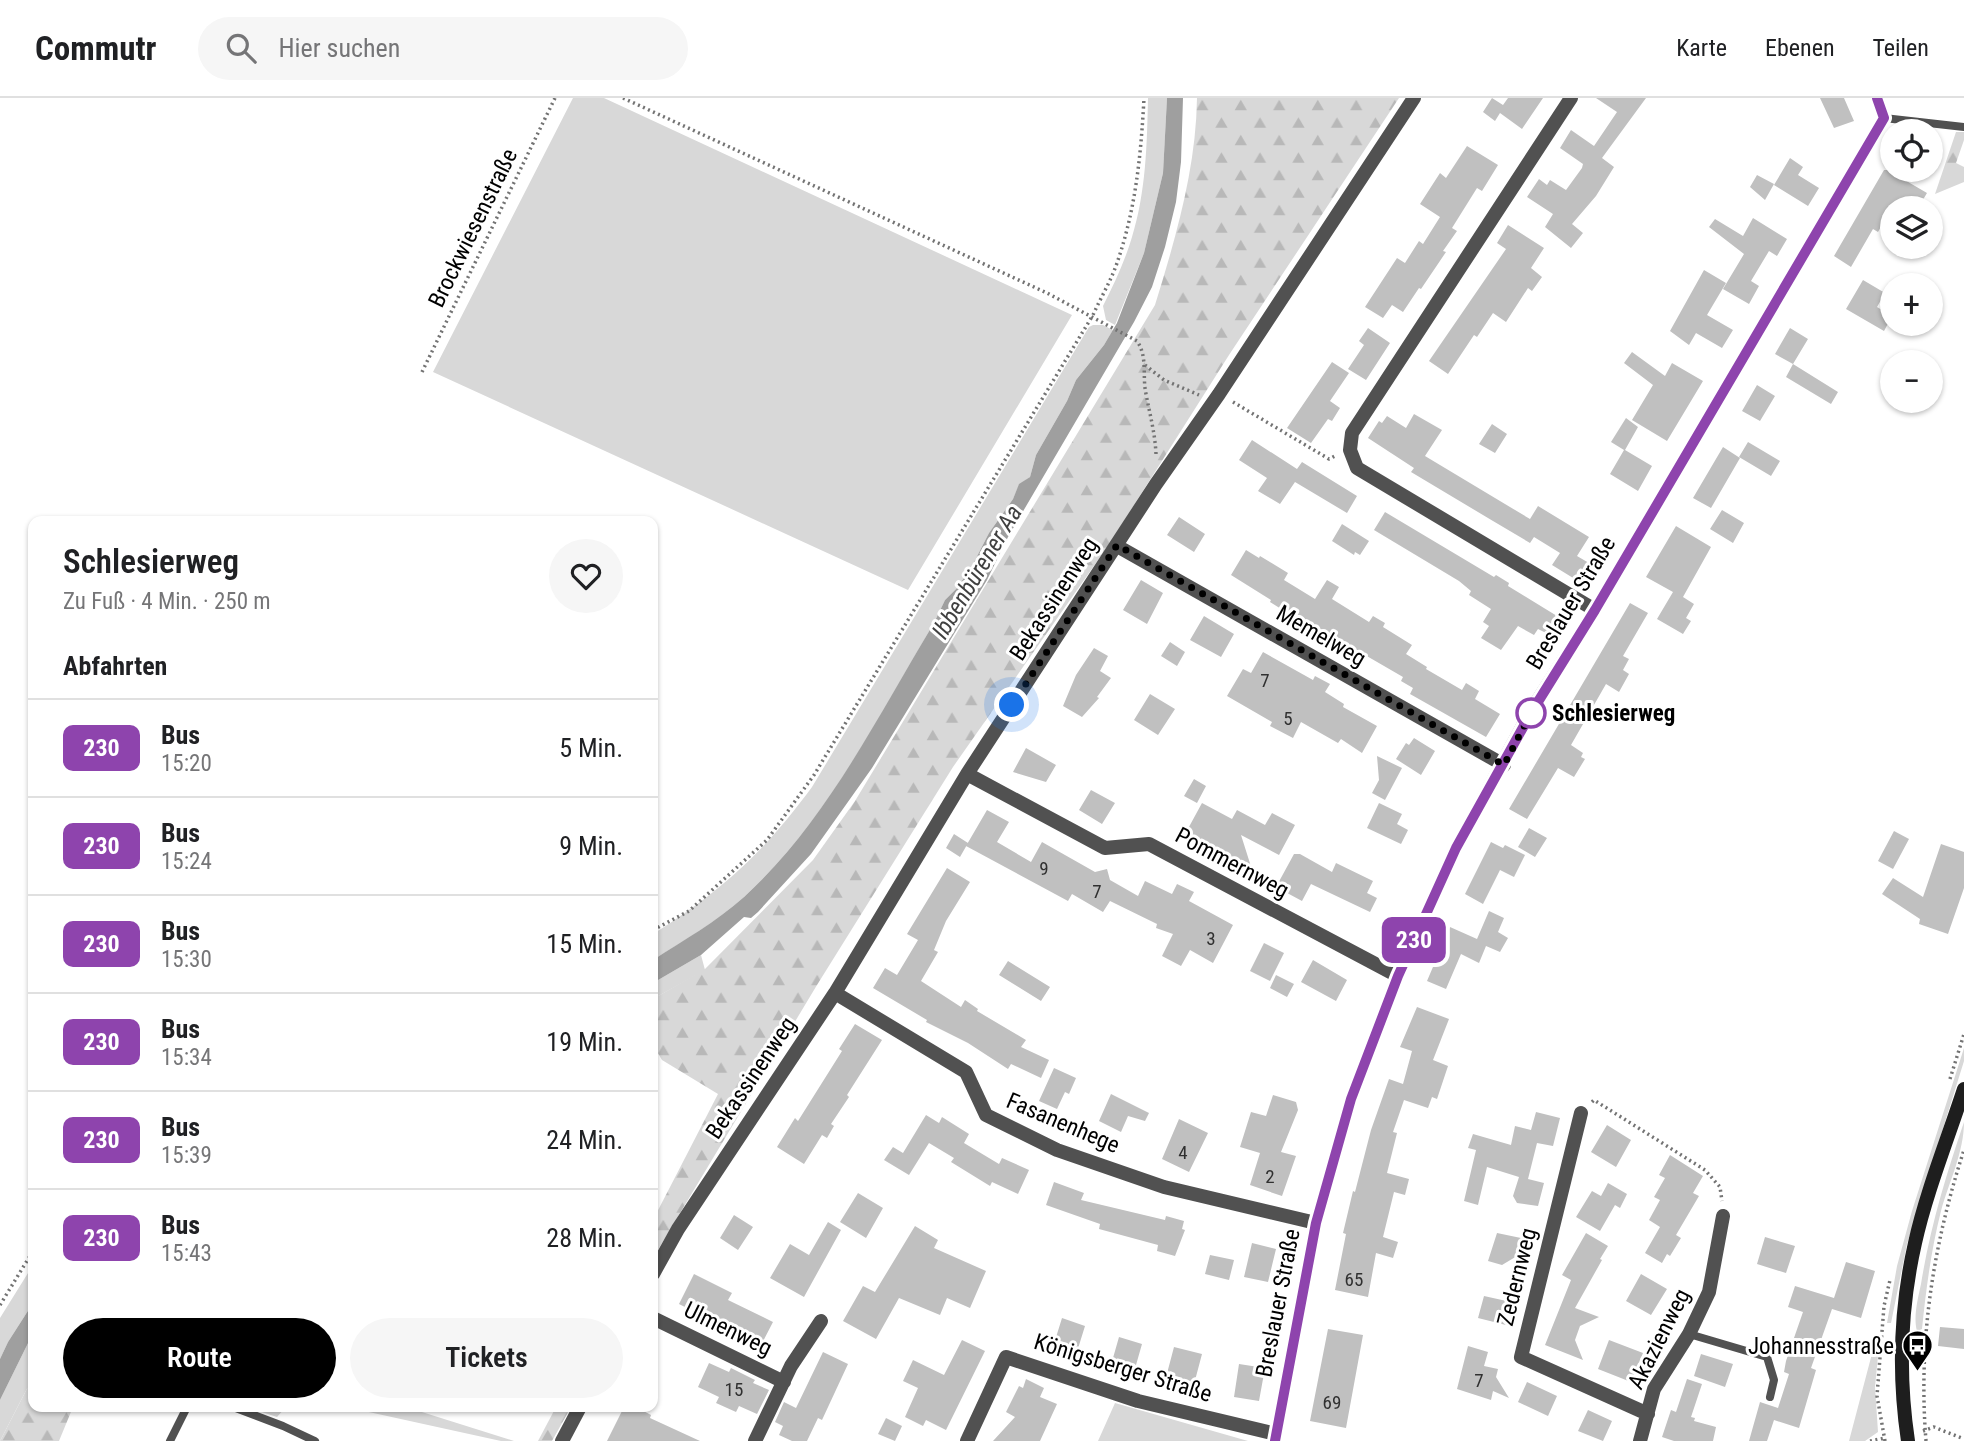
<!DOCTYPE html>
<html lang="de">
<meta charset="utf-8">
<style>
:root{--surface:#fff;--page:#f6f6f6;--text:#202124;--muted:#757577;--line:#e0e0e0;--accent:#000}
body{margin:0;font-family:"Roboto Condensed",sans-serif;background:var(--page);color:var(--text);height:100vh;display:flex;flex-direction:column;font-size:26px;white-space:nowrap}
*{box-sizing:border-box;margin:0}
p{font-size:23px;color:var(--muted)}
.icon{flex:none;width:38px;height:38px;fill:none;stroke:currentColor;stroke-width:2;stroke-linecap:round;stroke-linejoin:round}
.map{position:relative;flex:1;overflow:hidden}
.drawer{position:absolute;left:28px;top:418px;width:630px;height:896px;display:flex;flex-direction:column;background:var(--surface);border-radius:14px;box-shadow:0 2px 5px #0004}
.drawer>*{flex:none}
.badge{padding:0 14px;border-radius:10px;font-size:24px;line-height:46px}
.controls{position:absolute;left:1880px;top:21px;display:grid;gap:14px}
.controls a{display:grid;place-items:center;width:63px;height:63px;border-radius:50%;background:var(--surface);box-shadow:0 2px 5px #0004;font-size:35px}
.you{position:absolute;width:35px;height:35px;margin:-18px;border:5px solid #fff;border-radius:50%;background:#1a73e8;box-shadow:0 0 0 10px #1a73e833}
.map>.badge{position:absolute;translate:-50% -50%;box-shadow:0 0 0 4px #fff}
h2{padding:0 35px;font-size:26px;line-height:63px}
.round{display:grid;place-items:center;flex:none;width:74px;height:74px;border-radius:37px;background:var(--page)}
.head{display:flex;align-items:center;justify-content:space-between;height:119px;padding:0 35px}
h1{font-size:33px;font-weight:600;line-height:52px}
.button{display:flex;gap:14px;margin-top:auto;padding:14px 35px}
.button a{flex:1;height:80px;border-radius:42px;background:var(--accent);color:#fff;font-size:28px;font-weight:600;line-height:80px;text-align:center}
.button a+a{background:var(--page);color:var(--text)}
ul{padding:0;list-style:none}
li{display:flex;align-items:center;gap:21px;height:98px;padding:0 35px;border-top:2px solid var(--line)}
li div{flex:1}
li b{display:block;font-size:26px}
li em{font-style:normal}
li .badge{min-width:77px;font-weight:700;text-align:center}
header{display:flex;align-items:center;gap:42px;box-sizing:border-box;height:98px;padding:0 35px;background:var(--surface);border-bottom:2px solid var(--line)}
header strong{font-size:33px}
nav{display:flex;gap:38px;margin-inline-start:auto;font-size:24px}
.search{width:490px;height:63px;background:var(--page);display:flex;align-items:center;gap:18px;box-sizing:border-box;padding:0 24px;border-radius:38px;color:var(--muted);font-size:26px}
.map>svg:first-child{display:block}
.green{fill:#d8d8d8}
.forest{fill:url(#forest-firs)}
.water{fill:#9f9f9f}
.building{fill:#c0c0c0}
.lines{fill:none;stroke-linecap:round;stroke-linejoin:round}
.path{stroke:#737373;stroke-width:3.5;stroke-dasharray:2 3.5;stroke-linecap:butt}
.service{stroke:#515151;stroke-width:8}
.minor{stroke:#515151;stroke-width:14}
.secondary{stroke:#1e1e1e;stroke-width:14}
.line-casing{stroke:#fff;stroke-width:16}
.line{stroke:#8e44ad;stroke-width:10}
.walk{stroke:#000;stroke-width:7;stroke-dasharray:0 12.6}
.stop-dot{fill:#fff;stroke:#8e44ad;stroke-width:3.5}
.labels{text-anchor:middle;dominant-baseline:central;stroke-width:6;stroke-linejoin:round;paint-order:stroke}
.number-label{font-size:19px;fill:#303030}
.street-label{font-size:23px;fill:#000;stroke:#fff}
.stop-label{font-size:23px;font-weight:bold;fill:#000;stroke:#fff;text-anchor:start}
.poi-label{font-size:23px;fill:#000;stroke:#fff;text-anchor:end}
.water-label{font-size:24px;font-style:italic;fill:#404040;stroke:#fff}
</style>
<header>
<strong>Commutr</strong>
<div class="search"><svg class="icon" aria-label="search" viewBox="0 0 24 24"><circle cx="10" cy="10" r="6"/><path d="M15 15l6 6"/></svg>Hier suchen</div>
<nav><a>Karte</a><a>Ebenen</a><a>Teilen</a></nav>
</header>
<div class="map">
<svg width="1964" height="1343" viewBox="0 0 1964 1343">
<defs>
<pattern id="forest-firs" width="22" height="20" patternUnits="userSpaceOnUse" patternTransform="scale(1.75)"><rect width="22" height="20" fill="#d8d8d8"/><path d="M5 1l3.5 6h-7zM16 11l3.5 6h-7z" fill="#b8b8b8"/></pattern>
</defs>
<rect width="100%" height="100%" fill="#fff"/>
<path class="green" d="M573,0H604L1072,217L908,492L433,274Z
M1148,0H1167L1163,75L1144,155L1115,227L1106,222L1103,208C1114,186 1125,163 1132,139C1146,94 1147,46 1148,0Z
M1093,227H1103L1113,232L1104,247L1076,282L1067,303L1036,357L1030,379L1019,387L1013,401L989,435L972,468L957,490L945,502L934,525C878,619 827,723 744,799C716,824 685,842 653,862V836C722,793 764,754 812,689L1089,229Z
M701,857L705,872L653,901V885Z
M1964,950V963L1907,1146L1891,1225H1887L1897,1168L1912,1113Z
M1964,1024C1964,1054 1949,1084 1941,1113C1931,1152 1926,1192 1922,1231L1917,1233C1913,1219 1918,1200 1921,1186C1930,1130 1946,1077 1964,1024Z
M33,1167V1205L8,1244L0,1261V1220Z
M33,1235V1279L0,1343V1302Z
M1874,1248L1878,1258L1875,1289L1878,1334L1865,1343H1849Z
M1115,1305L1248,1343H1098Z
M246,1309H286L277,1319Z
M346,1309H406L514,1343H501Z"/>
<path class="forest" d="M1197,0H1399L1229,257L1110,445L953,669L817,887L653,1160V1122L718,996L662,962L653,947V901L705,871L813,762L855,703L1155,207C1176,139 1196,71 1197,0Z
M1956,34H1964V42L1956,65L1964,69V84L1935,96Z
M33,1279V1309H73L59,1343H0Z
M556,1309H571L552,1343H538Z"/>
<path class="water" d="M1167,0H1183L1181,64L1176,104L1165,149L1152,189L1134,224L1008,439L987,482L872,670L811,756L758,814L751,820L744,819L701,857L653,885V862C684,842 716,824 744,799C827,723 877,619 934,525L945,502L957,490L972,468L989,435L1013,401L1019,386L1030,379L1036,357L1067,303L1076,282L1104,247L1117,225L1144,155L1163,75Z
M33,1205V1235L0,1302V1261L8,1244Z"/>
<path class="building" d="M1492,0L1503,7L1508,0H1543L1522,31L1500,15L1495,23L1483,14Z
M1596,0H1646L1602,60L1614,69L1596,98L1572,126L1583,135L1571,150L1545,129L1553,116L1527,99L1539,81L1547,87L1550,82L1566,92L1582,70L1583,66L1560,50L1571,32L1594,48L1617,14Z
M1820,0H1844L1854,23L1834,30Z
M1467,48L1498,67L1482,93L1477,90L1452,130L1457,133L1443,153L1446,154L1421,191L1419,190L1403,214L1392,207L1383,220L1365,209L1397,160L1405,165L1419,143L1423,146L1440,119L1420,106L1440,75L1446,80Z
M1790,60L1803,69L1798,77L1819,90L1808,108L1774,87Z
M1884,72H1909L1903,81L1927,95L1918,110H1892V125L1885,121L1878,134L1873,131L1851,169L1834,158Z
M1757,77L1774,86L1765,102L1750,89Z
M1753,120L1787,141L1777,158L1769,153L1751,183L1759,188L1749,206L1723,191L1744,156L1709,129L1715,121L1743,138Z
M1508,127L1544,150L1531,170L1542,179L1532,193L1528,190L1506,224L1493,215L1477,239L1474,237L1448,276L1429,263L1506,151L1497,145Z
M1704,172L1726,185L1707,217L1733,232L1722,250L1696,235L1689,247L1670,233Z
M1863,182L1885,195L1877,209L1892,218L1884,233L1846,211Z
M1368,230L1390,245L1366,282L1348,271L1364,247L1359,243Z
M1790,230L1808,241L1793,266L1838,294L1831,306L1786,279L1793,266L1775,256Z
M1632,254L1665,278L1672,265L1703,283L1667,343L1632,322L1653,287L1624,265Z
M1332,264L1349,275L1330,303L1340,310L1332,323L1328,321L1311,345L1287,330Z
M1757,287L1775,298L1760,323L1742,313Z
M1414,316L1442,332L1425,358L1530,421L1538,408L1589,439L1577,458L1589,465L1578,483L1552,467L1560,455L1534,439L1530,445L1493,423L1411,374L1414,370L1368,340L1379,323L1382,325L1387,318L1406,330Z
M1626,320L1638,329L1625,352L1652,368L1638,393L1610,376L1624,352L1611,344Z
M1492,326L1507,336L1495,355L1479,346Z
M1252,342L1297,371L1302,364L1357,398L1347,415L1295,384L1280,406L1258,393L1267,380L1239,362Z
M1748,344L1780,363L1771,378L1739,359Z
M1723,349L1740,360L1711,410L1693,400Z
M1722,412L1744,425L1733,445L1710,431Z
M1385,414L1494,479L1496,477L1509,485L1508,488L1557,518L1546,535L1538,531L1534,537L1518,528L1501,552L1481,540L1489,528L1483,524L1491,511L1469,497L1471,493L1459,483L1374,432Z
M1179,419L1205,436L1194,454L1167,437Z
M1342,426L1369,443L1360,457L1355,454L1354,457L1332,443Z
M1676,428L1711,449L1683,499L1694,506L1686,520L1691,523L1683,536L1657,521L1673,494L1646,479Z
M1246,452L1259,460L1260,458L1288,475L1284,482L1315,501L1327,482L1339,489L1332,501L1369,524L1373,518L1385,525L1383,529L1412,547L1406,556L1427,569L1426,571L1462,592L1466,585L1479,593L1475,601L1500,616L1486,639L1410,596L1413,590L1401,583L1403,579L1296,517L1294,519L1270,504L1271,502L1231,477Z
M1141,482L1163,495L1147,526L1123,512Z
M1630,505L1648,515L1623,558L1629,561L1623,572L1629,576L1619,594L1606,586L1571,647L1583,655L1581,659L1585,661L1574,679L1558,670L1527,721L1509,711Z
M1204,518L1234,536L1221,559L1190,542Z
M1170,544L1185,554L1177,568L1161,558Z
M1094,550L1108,558L1100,573L1111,580L1097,599L1099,600L1082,619L1063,608L1076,577Z
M1263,554L1313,582L1315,578L1330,586L1325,594L1344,606L1343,609L1377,628L1362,655L1341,641L1338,645L1301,624L1293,640L1270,628L1272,624L1227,598L1243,571L1251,575Z
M1150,596L1175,611L1158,637L1134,622Z
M1414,640L1435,653L1421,677L1396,661L1406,645L1409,647Z
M1026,650L1056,667L1046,684L1013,674Z
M1377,658L1402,670L1385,702L1372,695L1379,682Z
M1194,681L1206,688L1197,705L1184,698Z
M1091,692L1115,705L1102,726L1079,712Z
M1202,705L1232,721L1237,712L1265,727L1272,715L1295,727L1279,757L1241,737L1254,778L1184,738Z
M1379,705L1402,716L1397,726L1408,732L1401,746L1367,730Z
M987,712L1009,724L997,744L1031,764L1042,744L1095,774L1107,771L1110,782L1138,798L1145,783L1172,796L1177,786L1194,794L1189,803L1233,827L1213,865L1190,852L1181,868L1162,858L1173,836L1156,830L1157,826L1110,803L1103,814L1072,796L1068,803L966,748Z
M1529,730L1547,740L1535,759L1518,749Z
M1894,733L1909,741L1893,771L1878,763Z
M954,736L968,745L960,759L946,750Z
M1491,744L1503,750L1505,747L1525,757L1514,779L1500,772L1483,806L1465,796Z
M1941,746L1964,754V790L1948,836L1919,826L1920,821L1882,796L1893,780L1923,799Z
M1294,756H1300L1332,774L1336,765L1373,783L1367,795L1377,800L1370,814L1311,786L1302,803L1276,789Z
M947,770L970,784L946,823L934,852L938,854L921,883L961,909L965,902L978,911L977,913L1026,942L1021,949L1049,962L1041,980L1011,966L1008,971L968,945L926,924L927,922L873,890L885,870L897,877L918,842L907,836Z
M1489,813L1504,820L1498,834L1508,840L1500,854L1486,848L1479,865L1461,856L1446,891L1427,883L1450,829L1477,841Z
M1264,845L1284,855L1270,883L1250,873Z
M1313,862L1347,882L1336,903L1301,884Z
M1008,863L1050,889L1041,903L999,877Z
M1276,877L1294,886L1287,899L1270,890Z
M1417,909L1449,921L1433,962L1448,968L1437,1001L1432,999L1428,1010L1404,1002L1393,1034L1397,1035L1387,1075L1409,1081L1405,1097L1394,1094L1383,1139L1398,1144L1393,1160L1376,1155L1368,1199L1335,1192L1346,1136L1343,1135L1353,1093L1355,1094L1371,1032L1389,981L1403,986L1412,953L1400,949Z
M855,926L882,942L847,997L849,999L831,1026L834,1028L827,1040L822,1037L804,1066L777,1049L795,1020L798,1023L842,953L839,951Z
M1054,970L1076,980L1069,996L1065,994L1057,1011L1039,1003Z
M1111,996L1149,1015L1145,1023L1128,1018L1121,1034L1099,1023Z
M1273,997L1296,1004L1298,1012L1281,1054L1296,1058L1282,1098L1250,1087L1260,1055L1240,1049L1251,1014L1266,1018Z
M1536,1014L1560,1020L1553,1048L1537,1045L1528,1081L1544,1085L1538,1108L1517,1105L1513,1098L1519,1079L1487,1069L1478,1107L1464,1103L1476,1052L1468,1050L1473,1036L1511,1047L1515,1028L1531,1032Z
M926,1017L939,1025L942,1019L969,1036L964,1045L999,1066L1002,1060L1029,1072L1018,1096L992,1084L990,1088L951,1064L954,1060L929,1045L909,1077L884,1062L893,1049L903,1055Z
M1179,1021L1208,1035L1189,1074L1162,1061Z
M1607,1027L1631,1042L1616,1069L1591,1054Z
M1670,1057L1703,1078L1693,1095L1699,1098L1676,1137L1681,1140L1670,1158L1667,1156L1662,1165L1645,1155L1660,1129L1649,1122L1660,1102L1654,1099L1665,1080L1659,1077Z
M1054,1084L1084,1095L1081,1102L1165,1122L1166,1118L1184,1123L1182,1131L1185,1132L1175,1158L1157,1153L1158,1147L1099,1131L1100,1126L1046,1107Z
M1608,1085L1627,1096L1620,1110L1615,1107L1600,1133L1576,1119L1592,1093L1601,1098Z
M858,1095L883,1110L866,1140L840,1124Z
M734,1117L753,1129L738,1152L720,1140Z
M828,1124L841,1132L804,1199L770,1180L790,1146L809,1157Z
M915,1128L938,1142L934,1150L986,1173L970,1210L947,1200L940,1217L899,1200L876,1241L843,1223L863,1188L875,1194Z
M1497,1135L1521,1140L1519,1149L1522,1155L1502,1167L1488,1163Z
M1586,1135L1608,1148L1600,1161L1602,1162L1575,1210L1599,1219L1580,1228L1575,1242L1583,1262L1545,1247L1571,1182L1562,1177Z
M1765,1139L1795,1148L1786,1175L1757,1166Z
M1252,1145L1276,1151L1268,1184L1244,1179Z
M1210,1157L1234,1162L1229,1182L1205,1176Z
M1846,1164L1875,1173L1861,1220L1832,1211L1811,1270L1816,1272L1799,1330L1774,1322L1767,1343H1749L1760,1304L1778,1310L1789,1276L1784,1274L1786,1263L1803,1214L1788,1209L1795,1188L1834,1200Z
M694,1176L732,1195L728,1202L773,1224L759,1251L735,1238L736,1235L679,1206Z
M1641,1176L1667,1191L1651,1217L1626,1203Z
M1484,1198L1511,1204L1506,1227L1478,1220Z
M1062,1220L1085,1228L1076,1257L1053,1249Z
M1940,1229L1964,1231V1251L1938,1248Z
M1328,1231L1363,1237L1346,1330L1310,1323Z
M1119,1239L1142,1246L1134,1274L1111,1267Z
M962,1242L985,1253L946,1332L926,1322L923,1328L905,1319L918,1290L903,1283L913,1262L944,1277Z
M1609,1242L1643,1255L1631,1284L1598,1271Z
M1468,1248L1488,1254L1484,1268L1498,1271L1496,1279L1509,1300L1493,1293L1491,1302L1457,1291Z
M1174,1249L1202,1256L1193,1290L1165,1283Z
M823,1254L848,1266L822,1322L818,1320L807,1343H792L779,1337L783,1328L775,1324L784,1304L796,1310Z
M1701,1256L1733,1266L1725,1289L1694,1278Z
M709,1265L729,1274L731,1270L755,1282L753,1285L769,1292L757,1316L739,1308L736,1314L716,1305L719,1299L698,1289Z
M1239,1266L1265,1270L1259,1303L1234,1299Z
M1026,1281L1044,1290L1040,1299L1057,1306L1040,1343H993L1015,1319L1006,1314L1019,1288L1023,1290Z
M1687,1281L1702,1286L1691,1319L1695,1320L1694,1323L1716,1329L1713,1343H1674L1662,1339L1671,1312L1676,1314Z
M1527,1284L1557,1298L1548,1318L1518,1304Z
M624,1309H636L651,1317L650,1320L700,1343H607Z
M1588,1312L1612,1323L1603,1343L1578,1333Z
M886,1320L902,1328L895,1343L878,1336Z"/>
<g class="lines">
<path class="path" d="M623,0L1047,195L1137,243C1148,259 1142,278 1146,296C1150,317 1155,335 1156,356
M1145,267L1164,282L1199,297
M422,274L555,0
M1233,304L1329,361L1335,358
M653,832L689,813L767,742L814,677L1093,217C1101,199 1112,181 1118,162C1136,109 1141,56 1144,0
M1950,981L1964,936
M1592,1004L1594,1002L1705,1072L1720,1089L1722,1103
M0,1207L33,1153
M1923,1333L1934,1329L1964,1341
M1870,1343L1885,1340
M1885,1343L1877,1298L1884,1208L1890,1182
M1926,1343C1918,1243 1933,1147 1964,1052"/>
<path class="service" d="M1884,20L1964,29
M1689,1236L1767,1259L1774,1282L1770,1299
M233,1309L283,1328L315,1343
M170,1343L187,1309"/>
<path class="minor" d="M1571,0L1352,335L1350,352L1357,370L1595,512
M1117,448L1504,667
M967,676L1105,750L1149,746L1398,878
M835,895L966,974L986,1017L1057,1052L1164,1089L1316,1125
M1581,1015L1521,1259L1648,1316
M653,1176L678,1131L835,895L967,676L1156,386L1219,296L1414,0
M653,1220L784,1284
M562,1343L580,1309
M755,1343L791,1268L821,1223
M967,1343L1006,1259L1138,1303L1276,1336
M1275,1343L1316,1125L1351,1001L1398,878L1456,750L1530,615L1595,512L1884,20L1877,0
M1640,1343L1654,1291L1689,1236L1709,1194L1723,1118"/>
<path class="secondary" d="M1908,1343C1898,1276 1900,1211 1915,1145C1926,1095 1948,1040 1964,991"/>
</g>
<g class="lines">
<defs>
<path id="line" d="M1275,1343L1316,1125L1351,1001L1398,878L1456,750L1531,615L1595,512L1884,20L1877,0"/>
</defs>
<use href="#line" class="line-casing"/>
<use href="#line" class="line"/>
<path class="walk" d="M1012,607L1117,447L1504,667L1531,615"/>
</g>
<defs>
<symbol id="bus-pin" viewBox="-11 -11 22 30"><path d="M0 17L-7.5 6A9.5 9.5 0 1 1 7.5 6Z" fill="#000" stroke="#fff"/><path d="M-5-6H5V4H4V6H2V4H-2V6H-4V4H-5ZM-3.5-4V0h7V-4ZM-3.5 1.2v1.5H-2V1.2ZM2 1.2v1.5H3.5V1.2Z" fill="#fff"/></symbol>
</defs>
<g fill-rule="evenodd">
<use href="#bus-pin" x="1900" y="1230" width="35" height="47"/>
</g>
<circle class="stop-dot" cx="1531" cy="615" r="14"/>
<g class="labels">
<g class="number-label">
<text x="1265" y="582">7</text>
<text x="1288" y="620">5</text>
<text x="1044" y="770">9</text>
<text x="1097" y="793">7</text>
<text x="1211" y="840">3</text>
<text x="1183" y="1054">4</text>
<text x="1270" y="1078">2</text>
<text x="1354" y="1181">65</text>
<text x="1479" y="1282">7</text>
<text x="734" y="1291">15</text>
<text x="1332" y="1304">69</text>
</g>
<g class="street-label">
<text transform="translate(473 130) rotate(-64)">Brockwiesenstraße</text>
<text transform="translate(1054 501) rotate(-57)">Bekassinenweg</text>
<text transform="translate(1571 505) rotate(-59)">Breslauer Straße</text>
<text transform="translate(1321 538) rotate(30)">Memelweg</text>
<text transform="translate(1232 765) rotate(28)">Pommernweg</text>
<text transform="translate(751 980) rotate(-56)">Bekassinenweg</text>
<text transform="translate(1063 1025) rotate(23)">Fasanenhege</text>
<text transform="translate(1517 1179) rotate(-76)">Zedernweg</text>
<text transform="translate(1278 1205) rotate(-79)">Breslauer Straße</text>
<text transform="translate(728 1231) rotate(26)">Ulmenweg</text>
<text transform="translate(1659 1241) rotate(-63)">Akazienweg</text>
<text transform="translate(1123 1270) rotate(17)">Königsberger Straße</text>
</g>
<g class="stop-label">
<text x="1552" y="615">Schlesierweg</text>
</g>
<g class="poi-label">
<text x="1894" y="1248">Johannesstraße</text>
</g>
<g class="water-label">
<text transform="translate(977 474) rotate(-59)">Ibbenbürener Aa</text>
</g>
</g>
</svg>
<div class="controls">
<a><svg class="icon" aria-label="locate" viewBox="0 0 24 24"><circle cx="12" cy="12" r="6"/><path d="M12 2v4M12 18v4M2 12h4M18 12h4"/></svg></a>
<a><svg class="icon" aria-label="layers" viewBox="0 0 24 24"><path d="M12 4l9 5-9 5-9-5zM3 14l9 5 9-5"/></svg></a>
<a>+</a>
<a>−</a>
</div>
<div class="you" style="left:1012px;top:607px"></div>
<b class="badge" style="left:1414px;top:842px;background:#8e44ad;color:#fff">230</b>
<section class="drawer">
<div class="head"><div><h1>Schlesierweg</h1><p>Zu Fuß · 4 Min. · 250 m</p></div><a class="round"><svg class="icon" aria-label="heart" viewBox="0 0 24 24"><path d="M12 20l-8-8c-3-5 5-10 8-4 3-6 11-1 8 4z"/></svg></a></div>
<h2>Abfahrten</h2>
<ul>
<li><span class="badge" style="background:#8e44ad;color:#fff">230</span><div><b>Bus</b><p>15:20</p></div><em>5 Min.</em></li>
<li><span class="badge" style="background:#8e44ad;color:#fff">230</span><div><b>Bus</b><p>15:24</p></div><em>9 Min.</em></li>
<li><span class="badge" style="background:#8e44ad;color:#fff">230</span><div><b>Bus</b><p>15:30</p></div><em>15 Min.</em></li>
<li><span class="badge" style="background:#8e44ad;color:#fff">230</span><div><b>Bus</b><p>15:34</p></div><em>19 Min.</em></li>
<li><span class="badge" style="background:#8e44ad;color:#fff">230</span><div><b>Bus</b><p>15:39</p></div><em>24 Min.</em></li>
<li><span class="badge" style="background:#8e44ad;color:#fff">230</span><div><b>Bus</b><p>15:43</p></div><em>28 Min.</em></li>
</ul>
<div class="button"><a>Route</a><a>Tickets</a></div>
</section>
</div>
